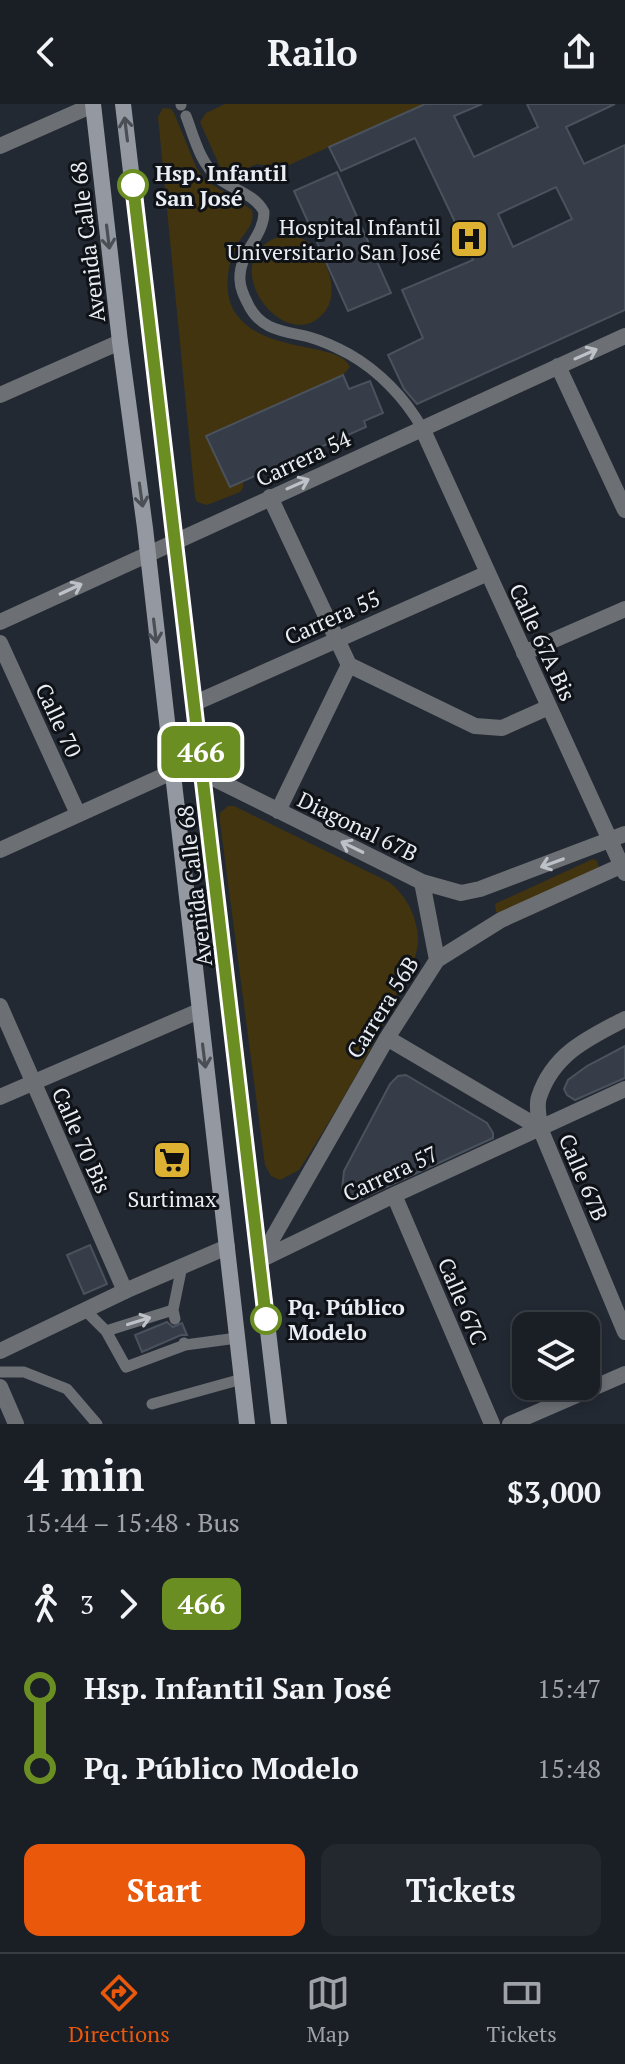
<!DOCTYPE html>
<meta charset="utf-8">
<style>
:root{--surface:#1a1f26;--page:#23272e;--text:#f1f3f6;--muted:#9fa2a7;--line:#383d43;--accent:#ea580c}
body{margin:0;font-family:"PT Serif",serif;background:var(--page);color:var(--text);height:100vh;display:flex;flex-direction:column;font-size:30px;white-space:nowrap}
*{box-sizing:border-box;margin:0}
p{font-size:26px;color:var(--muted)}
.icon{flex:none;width:44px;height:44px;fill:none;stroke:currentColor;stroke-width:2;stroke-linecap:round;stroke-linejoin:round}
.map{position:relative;height:1320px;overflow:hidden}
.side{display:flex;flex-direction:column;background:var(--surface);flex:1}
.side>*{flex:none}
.badge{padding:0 16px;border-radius:12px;font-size:28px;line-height:52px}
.controls{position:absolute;left:512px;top:1208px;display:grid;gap:16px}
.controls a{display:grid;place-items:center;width:88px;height:88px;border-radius:16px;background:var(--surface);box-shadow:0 4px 12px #0003,0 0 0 2px var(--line);font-size:40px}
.map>.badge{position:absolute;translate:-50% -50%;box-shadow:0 0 0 4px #fff}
.legs{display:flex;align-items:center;gap:12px;height:88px;padding:0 24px;font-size:26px}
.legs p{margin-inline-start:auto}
.headline{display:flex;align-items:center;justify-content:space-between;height:136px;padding:0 24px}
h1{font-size:44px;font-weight:700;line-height:60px}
.action{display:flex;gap:16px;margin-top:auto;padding:16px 24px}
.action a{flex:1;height:92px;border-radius:16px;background:var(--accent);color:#fff;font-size:32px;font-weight:700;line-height:92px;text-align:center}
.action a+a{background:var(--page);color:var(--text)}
ul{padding:0 24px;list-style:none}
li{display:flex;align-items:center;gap:28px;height:80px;font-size:30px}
li i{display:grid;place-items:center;width:12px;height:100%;margin:0 10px;background:currentColor}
li i::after{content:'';width:20px;height:20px;margin:-10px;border:6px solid;border-radius:50%;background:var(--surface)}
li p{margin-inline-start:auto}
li:first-child i{background:linear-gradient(#0000 50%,currentColor 0)}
li:last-child i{background:linear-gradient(currentColor 50%,#0000 0)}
header{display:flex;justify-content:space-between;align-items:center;height:104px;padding:0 24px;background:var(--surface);font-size:36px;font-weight:700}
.tab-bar{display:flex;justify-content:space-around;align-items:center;height:112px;border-top:2px solid var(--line);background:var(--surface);font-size:22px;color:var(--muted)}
.tab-bar a{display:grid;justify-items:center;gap:4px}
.tab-bar .current{color:var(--accent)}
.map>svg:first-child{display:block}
.green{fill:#42340e}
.building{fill:#363d48;stroke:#4a525d;stroke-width:2;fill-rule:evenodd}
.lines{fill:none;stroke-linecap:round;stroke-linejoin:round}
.service{stroke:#6c7075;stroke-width:11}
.minor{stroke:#6c7075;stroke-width:16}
.tertiary{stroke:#6c7075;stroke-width:16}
.secondary{stroke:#9398a1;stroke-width:16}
.oneway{stroke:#4a4e55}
.oneway2{stroke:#bdc1c8}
.line-1-casing{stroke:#fff;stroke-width:18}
.line-1{stroke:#6b8e23;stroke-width:12}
.stop-1-dot{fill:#fff;stroke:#6b8e23;stroke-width:4}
.labels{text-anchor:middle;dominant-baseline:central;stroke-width:6;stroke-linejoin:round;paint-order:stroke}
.stop-label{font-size:22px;font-weight:bold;fill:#e9edf4;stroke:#0f1216;text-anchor:start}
.poi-label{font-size:22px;fill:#e9edf4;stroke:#0f1216;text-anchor:end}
.street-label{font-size:22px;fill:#e9edf4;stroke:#0f1216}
</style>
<header><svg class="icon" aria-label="back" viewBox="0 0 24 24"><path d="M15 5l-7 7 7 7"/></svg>Railo<svg class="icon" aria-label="share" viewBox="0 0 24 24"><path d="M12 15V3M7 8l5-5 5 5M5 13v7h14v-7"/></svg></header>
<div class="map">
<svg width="625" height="1320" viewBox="0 0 625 1320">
<rect width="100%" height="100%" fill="#232933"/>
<path class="green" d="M225,0H425L280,65L257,60L231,71L221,65L200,18L206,9Z
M163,4L171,5L174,9L196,63L205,76L252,106C255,121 245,128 238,139C227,160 222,190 236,210C266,251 339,237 350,263L343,271L207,332L230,383L243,378V384L240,388L207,401L197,398L195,393L158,13Z
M281,132C290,132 297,132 305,136C326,148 340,186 326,206C288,259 209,155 281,132Z
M228,702H234L389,778C407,792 418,814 418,837C417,856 407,872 399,889C370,949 336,1009 299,1066L280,1076L271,1072L265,1061L220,718V709Z
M593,755L597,757L599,764L500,809L496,808L495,800Z"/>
<path class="building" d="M425,0H482L454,12L474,53L538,23L527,0H615L566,23L584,60L625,41V206L417,300L404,285L388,251L423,234L402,186L473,156L415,34L341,67L329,43ZM556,83L572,115L513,143L498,110Z
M337,68L391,189L348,207L294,87Z
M343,271L349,285L370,277L383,309L364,317L366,323L230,383L206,332Z
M625,942V974L575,996L567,991L564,985L568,976L587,962Z
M406,971L487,1019L493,1029V1034L356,1097L351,1096L342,1086L344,1067L390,980L398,972Z
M90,1141L107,1180L84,1190L67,1151Z
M167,1218L173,1223L182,1219L187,1231H181L142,1248L135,1231Z"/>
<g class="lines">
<path class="service" d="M181,0V1
M186,12C194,33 200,59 218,74C233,86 255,90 264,108C264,133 238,149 240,176C240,184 244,192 248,200C260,226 283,227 309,233C323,237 336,243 349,250C379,267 405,294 422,324
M85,1206L106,1227L126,1263L185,1241
M175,1215L173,1206L182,1162
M106,1227L173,1206
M184,1239L185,1241L237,1234
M0,1268H24L67,1285L97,1320
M152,1300L242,1275"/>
<path class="minor" d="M0,42L93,1
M558,262L625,406
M0,291L120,238
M422,324L625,769
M270,393L349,561L475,622L502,624L549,603
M0,518L625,232
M0,539L78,710
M524,549L625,505
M195,599L488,469
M203,669L422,778L461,789L480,785L625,730
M278,707L349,561
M422,778L437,856
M0,902L125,1187
M625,915C588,934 553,950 539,993C536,1001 539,1014 540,1024L625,1228
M387,934L540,1024
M0,993L199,907
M394,1091L492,1320
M260,1156L387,934L437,856L501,816L625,760
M260,1156L394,1091L625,985
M0,1283L16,1320
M510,1320L625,1270"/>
<path class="tertiary" d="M0,746L172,668
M0,1247L125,1187L227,1143"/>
<path class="secondary" d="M93,0L120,238L145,424L247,1320
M123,0L279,1320"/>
</g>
<defs><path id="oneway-shaft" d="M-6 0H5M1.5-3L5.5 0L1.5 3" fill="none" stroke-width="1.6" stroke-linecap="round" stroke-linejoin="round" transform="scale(2)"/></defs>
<g class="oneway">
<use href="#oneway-shaft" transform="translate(126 25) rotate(-97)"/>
<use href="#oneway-shaft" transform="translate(108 133) rotate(83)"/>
<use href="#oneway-shaft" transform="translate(141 391) rotate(82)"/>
<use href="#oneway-shaft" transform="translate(155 527) rotate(83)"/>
<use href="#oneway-shaft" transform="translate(204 952) rotate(83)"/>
</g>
<g class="oneway2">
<use href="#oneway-shaft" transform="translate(586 250) rotate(-24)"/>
<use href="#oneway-shaft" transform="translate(298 380) rotate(-24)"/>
<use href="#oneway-shaft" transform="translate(71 485) rotate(-25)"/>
<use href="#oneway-shaft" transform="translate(352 743) rotate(-154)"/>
<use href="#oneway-shaft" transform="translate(552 759) rotate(160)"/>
<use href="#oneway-shaft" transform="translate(139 1217) rotate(-17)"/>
</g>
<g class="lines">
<defs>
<path id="line-1" d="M133,81L266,1215"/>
</defs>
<use href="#line-1" class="line-1-casing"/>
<use href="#line-1" class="line-1"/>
</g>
<defs>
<symbol id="hospital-square" viewBox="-11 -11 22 22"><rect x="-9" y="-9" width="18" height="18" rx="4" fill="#ddb233" stroke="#0f1216"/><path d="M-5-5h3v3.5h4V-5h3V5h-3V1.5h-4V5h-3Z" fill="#111"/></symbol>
<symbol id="supermarket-square" viewBox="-11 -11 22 22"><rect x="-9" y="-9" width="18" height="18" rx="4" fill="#ddb233" stroke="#0f1216"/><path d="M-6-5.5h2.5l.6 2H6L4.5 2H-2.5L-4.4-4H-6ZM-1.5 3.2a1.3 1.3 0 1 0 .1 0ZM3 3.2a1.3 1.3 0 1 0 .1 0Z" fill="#111"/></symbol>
</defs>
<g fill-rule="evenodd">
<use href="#hospital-square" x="447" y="113" width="44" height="44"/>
<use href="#supermarket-square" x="150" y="1034" width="44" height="44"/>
</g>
<g class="stop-1-dot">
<circle cx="133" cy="81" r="14"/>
<circle cx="266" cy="1215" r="14"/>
</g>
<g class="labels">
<g class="stop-label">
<text x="155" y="68">Hsp. Infantil<tspan x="155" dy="25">San José</tspan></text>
<text x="288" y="1202">Pq. Público<tspan x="288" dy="25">Modelo</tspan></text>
</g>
<g class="poi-label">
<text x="441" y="122">Hospital Infantil<tspan x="441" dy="25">Universitario San José</tspan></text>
<text x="172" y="1094" text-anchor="middle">Surtimax</text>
</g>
<g class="street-label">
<text transform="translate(87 138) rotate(-97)">Avenida Calle 68</text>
<text transform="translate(303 354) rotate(-25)">Carrera 54</text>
<text transform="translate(332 513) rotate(-24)">Carrera 55</text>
<text transform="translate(543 538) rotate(65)">Calle 67A Bis</text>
<text transform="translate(59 616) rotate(65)">Calle 70</text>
<text transform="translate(358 722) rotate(26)">Diagonal 67B</text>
<text transform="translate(194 782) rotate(-97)">Avenida Calle 68</text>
<text transform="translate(382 903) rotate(-58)">Carrera 56B</text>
<text transform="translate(82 1036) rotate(66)">Calle 70 Bis</text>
<text transform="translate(390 1069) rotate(-25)">Carrera 57</text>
<text transform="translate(584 1073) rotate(67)">Calle 67B</text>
<text transform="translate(463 1197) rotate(67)">Calle 67C</text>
</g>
</g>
</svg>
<div class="controls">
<a><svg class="icon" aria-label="layers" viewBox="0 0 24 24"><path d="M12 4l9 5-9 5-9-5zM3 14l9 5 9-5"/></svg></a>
</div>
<b class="badge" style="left:201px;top:648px;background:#6b8e23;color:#fff">466</b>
</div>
<section class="side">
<div class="headline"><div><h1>4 min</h1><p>15:44 – 15:48 · Bus</p></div><b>$3,000</b></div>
<div class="legs"><svg class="icon" aria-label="walk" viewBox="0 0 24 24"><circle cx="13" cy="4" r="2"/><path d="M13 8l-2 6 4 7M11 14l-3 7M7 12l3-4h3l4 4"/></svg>3<svg class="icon" aria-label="forward" viewBox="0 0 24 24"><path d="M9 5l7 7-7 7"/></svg><b class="badge" style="background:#6b8e23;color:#fff">466</b></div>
<ul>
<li><i style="color:#6b8e23"></i><b>Hsp. Infantil San José</b><p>15:47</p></li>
<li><i style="color:#6b8e23"></i><b>Pq. Público Modelo</b><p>15:48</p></li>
</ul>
<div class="action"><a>Start</a><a>Tickets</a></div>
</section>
<nav class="tab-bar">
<a class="current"><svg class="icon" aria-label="directions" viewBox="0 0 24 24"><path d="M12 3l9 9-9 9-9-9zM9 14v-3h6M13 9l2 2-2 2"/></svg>Directions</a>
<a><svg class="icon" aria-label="map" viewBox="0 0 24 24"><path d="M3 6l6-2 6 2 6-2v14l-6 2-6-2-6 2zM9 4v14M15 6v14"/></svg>Map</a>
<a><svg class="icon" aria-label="tickets" viewBox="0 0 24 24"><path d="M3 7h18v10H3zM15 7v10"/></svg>Tickets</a>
</nav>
